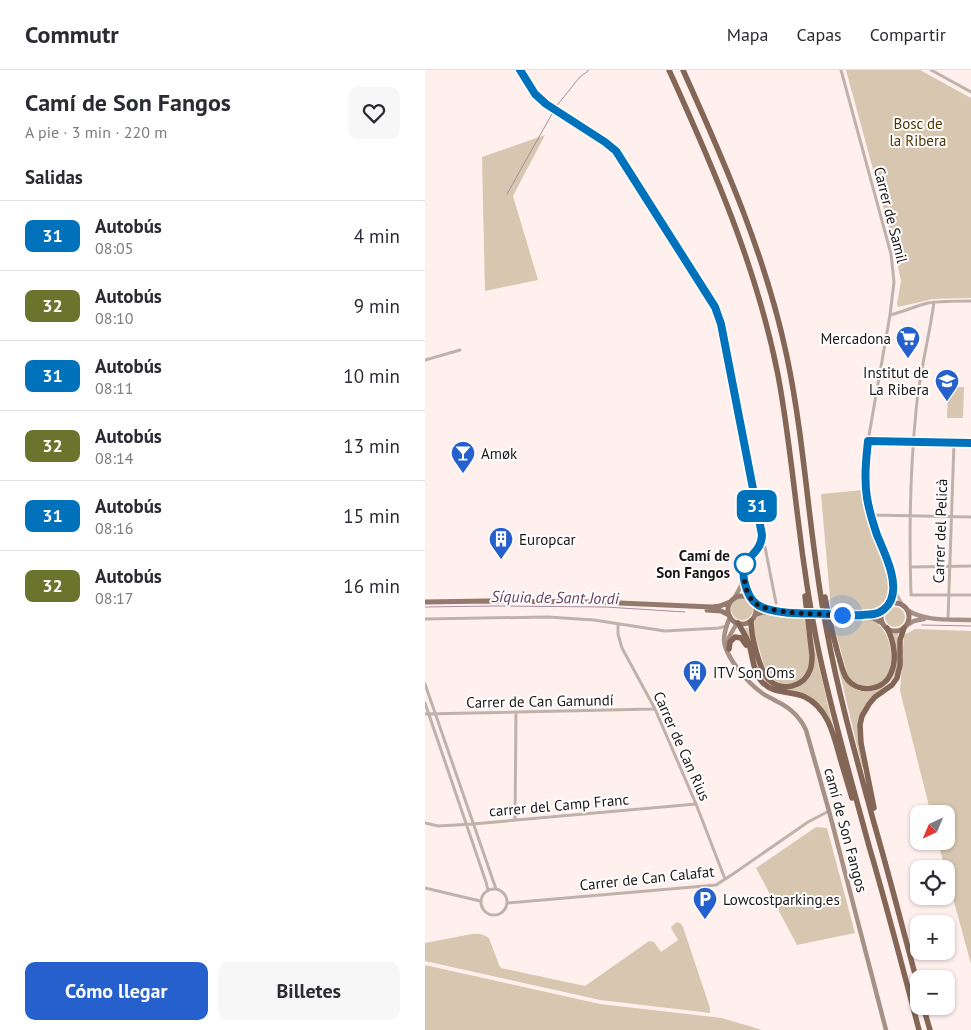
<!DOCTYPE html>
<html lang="es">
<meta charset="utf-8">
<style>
:root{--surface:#fff;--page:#f7f7f7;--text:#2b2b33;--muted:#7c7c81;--line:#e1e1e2;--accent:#2660cd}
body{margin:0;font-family:"PT Sans",sans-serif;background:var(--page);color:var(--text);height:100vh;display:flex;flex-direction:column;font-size:19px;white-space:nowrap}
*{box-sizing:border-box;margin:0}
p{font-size:16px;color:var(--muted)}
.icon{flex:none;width:28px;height:28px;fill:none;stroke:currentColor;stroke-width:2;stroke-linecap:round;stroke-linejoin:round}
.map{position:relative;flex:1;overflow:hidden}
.panel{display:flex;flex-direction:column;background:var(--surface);width:425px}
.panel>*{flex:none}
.badge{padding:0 10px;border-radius:8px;font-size:18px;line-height:32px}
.needle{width:32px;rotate:224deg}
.fabs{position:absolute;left:485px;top:735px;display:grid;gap:10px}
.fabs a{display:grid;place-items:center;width:45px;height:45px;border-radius:10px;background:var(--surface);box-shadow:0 1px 4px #0004;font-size:25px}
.you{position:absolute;width:25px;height:25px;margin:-12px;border:4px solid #fff;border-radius:50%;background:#1a73e8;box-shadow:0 0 0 8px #1a73e833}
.map>.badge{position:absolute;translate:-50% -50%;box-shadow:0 0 0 2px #fff}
h2{padding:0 25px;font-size:19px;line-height:45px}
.round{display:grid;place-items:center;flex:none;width:52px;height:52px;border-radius:10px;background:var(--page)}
.head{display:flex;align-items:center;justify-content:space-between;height:85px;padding:0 25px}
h1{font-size:24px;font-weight:600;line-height:38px}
.cta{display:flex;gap:10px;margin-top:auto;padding:10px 25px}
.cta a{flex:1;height:58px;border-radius:10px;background:var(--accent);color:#fff;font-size:20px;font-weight:600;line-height:58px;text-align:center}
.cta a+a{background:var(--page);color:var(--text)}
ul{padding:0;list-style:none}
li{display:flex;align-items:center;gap:15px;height:70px;padding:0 25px;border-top:1px solid var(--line)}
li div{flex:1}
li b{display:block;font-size:19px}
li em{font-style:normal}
li .badge{min-width:55px;font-weight:700;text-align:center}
header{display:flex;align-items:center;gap:30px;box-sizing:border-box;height:70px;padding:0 25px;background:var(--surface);border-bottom:1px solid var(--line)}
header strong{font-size:24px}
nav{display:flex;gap:28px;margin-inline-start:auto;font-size:18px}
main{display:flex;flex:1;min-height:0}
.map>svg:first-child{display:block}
.green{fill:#d7c6b0}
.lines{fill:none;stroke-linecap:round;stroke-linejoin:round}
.stream{stroke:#a88ba0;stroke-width:1}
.street{stroke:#c0b1aa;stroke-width:3}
.secondary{stroke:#a69186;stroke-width:4.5}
.primary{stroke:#937a6c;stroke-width:5}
.highway{stroke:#836656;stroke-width:5.5}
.primary-bridge{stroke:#937a6c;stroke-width:5}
.line-casing{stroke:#fff;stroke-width:11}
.line{stroke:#0072bc;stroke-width:8}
.walk{stroke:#1c1616;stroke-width:5;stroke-dasharray:0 9}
.stop-dot{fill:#fff;stroke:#0072bc;stroke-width:2.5}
.labels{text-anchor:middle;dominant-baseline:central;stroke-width:4;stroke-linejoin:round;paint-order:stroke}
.park-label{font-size:15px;fill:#513400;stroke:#fff}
.street-label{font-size:15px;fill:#1c1616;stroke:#fff}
.poi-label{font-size:15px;fill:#1c1616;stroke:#fff;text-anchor:start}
.stop-label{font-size:15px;font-weight:bold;fill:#1c1616;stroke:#fff;text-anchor:end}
.water-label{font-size:16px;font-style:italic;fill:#683e5e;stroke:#fff}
</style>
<header>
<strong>Commutr</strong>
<nav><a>Mapa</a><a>Capas</a><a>Compartir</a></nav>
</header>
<main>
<section class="panel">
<div class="head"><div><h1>Camí de Son Fangos</h1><p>A pie · 3 min · 220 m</p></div><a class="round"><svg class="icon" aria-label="heart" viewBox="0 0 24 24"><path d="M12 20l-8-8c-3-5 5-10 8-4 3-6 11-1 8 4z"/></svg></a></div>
<h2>Salidas</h2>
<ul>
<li><span class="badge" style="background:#0072bc;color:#fff">31</span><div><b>Autobús</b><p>08:05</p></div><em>4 min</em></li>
<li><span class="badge" style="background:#6b742c;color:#fff">32</span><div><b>Autobús</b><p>08:10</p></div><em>9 min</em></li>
<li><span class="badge" style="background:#0072bc;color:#fff">31</span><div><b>Autobús</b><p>08:11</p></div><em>10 min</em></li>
<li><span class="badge" style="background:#6b742c;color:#fff">32</span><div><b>Autobús</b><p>08:14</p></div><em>13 min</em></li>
<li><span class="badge" style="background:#0072bc;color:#fff">31</span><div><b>Autobús</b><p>08:16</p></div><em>15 min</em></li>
<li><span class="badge" style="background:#6b742c;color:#fff">32</span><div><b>Autobús</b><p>08:17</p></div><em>16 min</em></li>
</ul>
<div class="cta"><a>Cómo llegar</a><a>Billetes</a></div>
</section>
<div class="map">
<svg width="546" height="960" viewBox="0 0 546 960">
<rect width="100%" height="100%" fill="#fff0ee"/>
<path class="green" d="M421,0H495L546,28V228L508,229L473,237L472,234L476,211L468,173Z
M120,65L88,126L113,210L60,221L57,87Z
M523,317H539L538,348H522Z
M437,420L441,443L460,493L464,512L465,521L463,528L458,535L451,540L439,542L406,539L396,424Z
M306 539a11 11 0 1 1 22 0a11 11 0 1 1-22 0Z
M460 547a10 10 0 1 1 20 0a10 10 0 1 1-20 0Z
M340,544L379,547C381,561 387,584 383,597C381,605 374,611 367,613C343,618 339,595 334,578C332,571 330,563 328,555C330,548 333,546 340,544Z
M407,549C418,549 436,547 446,550C472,560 475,615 443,616C435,616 428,612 423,606Z
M319,558H323L336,604L340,609L345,614H378L385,607L388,571L408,657L393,634L354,620L342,613L336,607L333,600L322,564Z
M490,559L546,561V894L521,803V799H520L513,771H521V744H506L475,621L479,565Z
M473,563C472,574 474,592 471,602C467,613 458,617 450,624C425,644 434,670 438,697H437L412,591H413C417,598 420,608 425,615C428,619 434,621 439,621C451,623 467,615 469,602C470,597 470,591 470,586C470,578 471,571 467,564Z
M391,757L402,758L430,863L372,875L331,798Z
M252,852L255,853L258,857L285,938V943L175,930L0,891V873L47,864C53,863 59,864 64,868L74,895L76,898L160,916L224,871L229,872L236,882L253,870L246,858L247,856Z
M0,895L175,934L297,948L337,960H0Z"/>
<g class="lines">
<path class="stream" d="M130,38L154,8L164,0
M82,124L128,42
M0,537L71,536L181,537L260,542
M497,555L546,556"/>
<path class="street" d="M416,0L466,184L469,212L465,245L443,371L440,399L442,426L446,445L469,508L472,525L478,535
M506,0L546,22
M509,232C504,269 494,305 491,341C485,402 484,464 486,525H546
M465,245C478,242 490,236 503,233C517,231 531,231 546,231
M0,290L35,280
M443,371L546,373
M446,445L546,447
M336,473L340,477L351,533
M486,497L546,496
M462,536C470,526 467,517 466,506
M0,549L123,547L169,550L240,561L294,558L301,556
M523,549L529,373
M193,554V564L197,578L230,639L271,734L300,809
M0,614L71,819
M0,633L61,812L63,820
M0,644L229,639
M90,750L91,643
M0,753L13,756L48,754L271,734
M0,818L55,831
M56 832a13 13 0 1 1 26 0a13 13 0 1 1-26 0Z
M82,833L291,815L308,804L383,752L404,741"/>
<path class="secondary" d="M95,0L110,24L121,34L180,71L191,81L290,237L296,255L337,465L335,475L320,495L316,516L310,527
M318,505L320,517L325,528
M482,540C501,552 525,549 546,550
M305,547C302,554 299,562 299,570C300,587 323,613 337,623C341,626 346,628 351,631C364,637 375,647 381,660L404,741L461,960
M482,555L489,551L499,549
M303,575L304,567L312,553"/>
<path class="primary" d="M303 540a14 14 0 1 1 28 0a14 14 0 1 1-28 0Z
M0,532L62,531L171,532L287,537L295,536L305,532
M456 547a14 14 0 1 1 28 0a14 14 0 1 1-28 0Z
M282,540L296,541L304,545
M330,545L338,542H365
M417,545H448L458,540
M441,547L448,548L457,553"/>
<path class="highway" d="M244,0C289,99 332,198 353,305C362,353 367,401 373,449C378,491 384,532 392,573C406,641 426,709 444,776C462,837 478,899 494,960
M258,0C300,93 341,187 362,287C381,378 384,471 402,562C414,627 432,690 449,753C465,808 479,864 494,919
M400,527C403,546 408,565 413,584C416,592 417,602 422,609C434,624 459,621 466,603C472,590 469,571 462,558
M326,551C326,564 334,600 344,610C357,622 379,617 385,600C387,595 387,590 387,585L380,526
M313,553C317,560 321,566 324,574C328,587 328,603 338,613C350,625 366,620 380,627C403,638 409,666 415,688C419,701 423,715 427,728
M304,579L305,572L310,567L316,568L321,575
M449,738L436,673L435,655L437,646L444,634L450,627L467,615L472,608L475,595V570L479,558
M498,936L505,960"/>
<path class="primary-bridge" d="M365,542L417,545"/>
</g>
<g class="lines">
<defs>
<path id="line" d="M95,0L110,24L121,34L180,72L191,81L290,237L296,254L337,465C336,489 309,485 322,520C325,529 330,535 339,538C359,545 383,543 403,544C415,545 426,546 438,545C441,544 445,545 449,544C456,543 463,537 466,530C474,511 459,482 452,465C448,453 444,440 442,428C439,409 441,390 443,371L546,373"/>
</defs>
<use href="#line" class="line-casing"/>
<use href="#line" class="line"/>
<path class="walk" d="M320,494C317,501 318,506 320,513C321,520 324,528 330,533C342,544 399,544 417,545"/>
</g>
<defs>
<symbol id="supermarket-pin" viewBox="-11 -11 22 30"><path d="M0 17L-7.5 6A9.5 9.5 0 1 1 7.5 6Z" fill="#2660cd" stroke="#fff"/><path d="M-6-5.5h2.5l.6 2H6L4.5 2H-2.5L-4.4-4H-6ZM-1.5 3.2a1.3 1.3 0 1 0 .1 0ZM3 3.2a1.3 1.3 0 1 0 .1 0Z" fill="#fff"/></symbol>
<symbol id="school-pin" viewBox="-11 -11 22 30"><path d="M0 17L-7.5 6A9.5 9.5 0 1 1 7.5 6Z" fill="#2660cd" stroke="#fff"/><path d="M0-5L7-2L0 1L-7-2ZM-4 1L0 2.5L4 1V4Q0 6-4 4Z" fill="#fff"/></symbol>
<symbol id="bar-pin" viewBox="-11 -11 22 30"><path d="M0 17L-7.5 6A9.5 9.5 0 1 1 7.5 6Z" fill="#2660cd" stroke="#fff"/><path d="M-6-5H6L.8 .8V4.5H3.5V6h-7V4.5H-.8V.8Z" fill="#fff"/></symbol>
<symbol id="building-pin" viewBox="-11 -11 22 30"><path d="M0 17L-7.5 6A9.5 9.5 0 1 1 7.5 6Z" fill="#2660cd" stroke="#fff"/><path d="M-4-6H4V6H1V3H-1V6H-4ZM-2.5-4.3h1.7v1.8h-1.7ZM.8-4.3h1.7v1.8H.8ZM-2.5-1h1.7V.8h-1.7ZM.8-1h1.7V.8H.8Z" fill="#fff"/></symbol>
<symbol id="parking-pin" viewBox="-11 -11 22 30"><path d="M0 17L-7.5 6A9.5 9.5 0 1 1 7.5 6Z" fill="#2660cd" stroke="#fff"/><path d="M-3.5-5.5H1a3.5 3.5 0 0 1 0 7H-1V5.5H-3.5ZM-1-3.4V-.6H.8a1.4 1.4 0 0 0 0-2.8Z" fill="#fff"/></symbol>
</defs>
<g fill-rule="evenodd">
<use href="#supermarket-pin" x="469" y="254" width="28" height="38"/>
<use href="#school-pin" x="508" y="297" width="28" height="38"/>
<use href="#bar-pin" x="24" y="369" width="28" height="38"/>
<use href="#building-pin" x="62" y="455" width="28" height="38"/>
<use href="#building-pin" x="256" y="588" width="28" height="38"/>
<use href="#parking-pin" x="266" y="815" width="28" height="38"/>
</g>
<circle class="stop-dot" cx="320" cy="494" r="10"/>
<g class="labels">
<g class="park-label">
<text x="493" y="53">Bosc de<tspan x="493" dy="17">la Ribera</tspan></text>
</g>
<g class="street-label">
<text transform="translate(466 145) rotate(76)">Carrer de Samil</text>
<text transform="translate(515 461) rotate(-88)">Carrer del Pelicà</text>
<text transform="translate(115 631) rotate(-1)">Carrer de Can Gamundí</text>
<text transform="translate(257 676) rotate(66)">Carrer de Can Rius</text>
<text transform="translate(134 735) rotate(-5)">carrer del Camp Franc</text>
<text transform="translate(421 760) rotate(75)">camí de Son Fangos</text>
<text transform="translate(222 808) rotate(-6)">Carrer de Can Calafat</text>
</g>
<g class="poi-label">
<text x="466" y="268" text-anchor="end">Mercadona</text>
<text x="504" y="302" text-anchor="end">Institut de<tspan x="504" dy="17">La Ribera</tspan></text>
<text x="56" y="383">Amøk</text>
<text x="94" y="469">Europcar</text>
<text x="288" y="602">ITV Son Oms</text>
<text x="298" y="829">Lowcostparking.es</text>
</g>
<g class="stop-label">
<text x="305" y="485">Camí de<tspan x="305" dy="17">Son Fangos</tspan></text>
</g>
<g class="water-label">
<text transform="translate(130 527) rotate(1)">Síquia de Sant Jordi</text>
</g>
</g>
</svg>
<div class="fabs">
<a><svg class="needle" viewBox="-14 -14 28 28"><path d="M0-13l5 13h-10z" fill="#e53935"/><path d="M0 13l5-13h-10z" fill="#7c7c81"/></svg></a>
<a><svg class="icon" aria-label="locate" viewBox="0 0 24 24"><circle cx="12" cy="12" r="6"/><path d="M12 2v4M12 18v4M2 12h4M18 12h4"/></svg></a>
<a>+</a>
<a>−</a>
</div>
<div class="you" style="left:417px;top:545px"></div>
<b class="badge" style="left:332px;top:436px;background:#0072bc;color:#fff">31</b>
</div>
</main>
